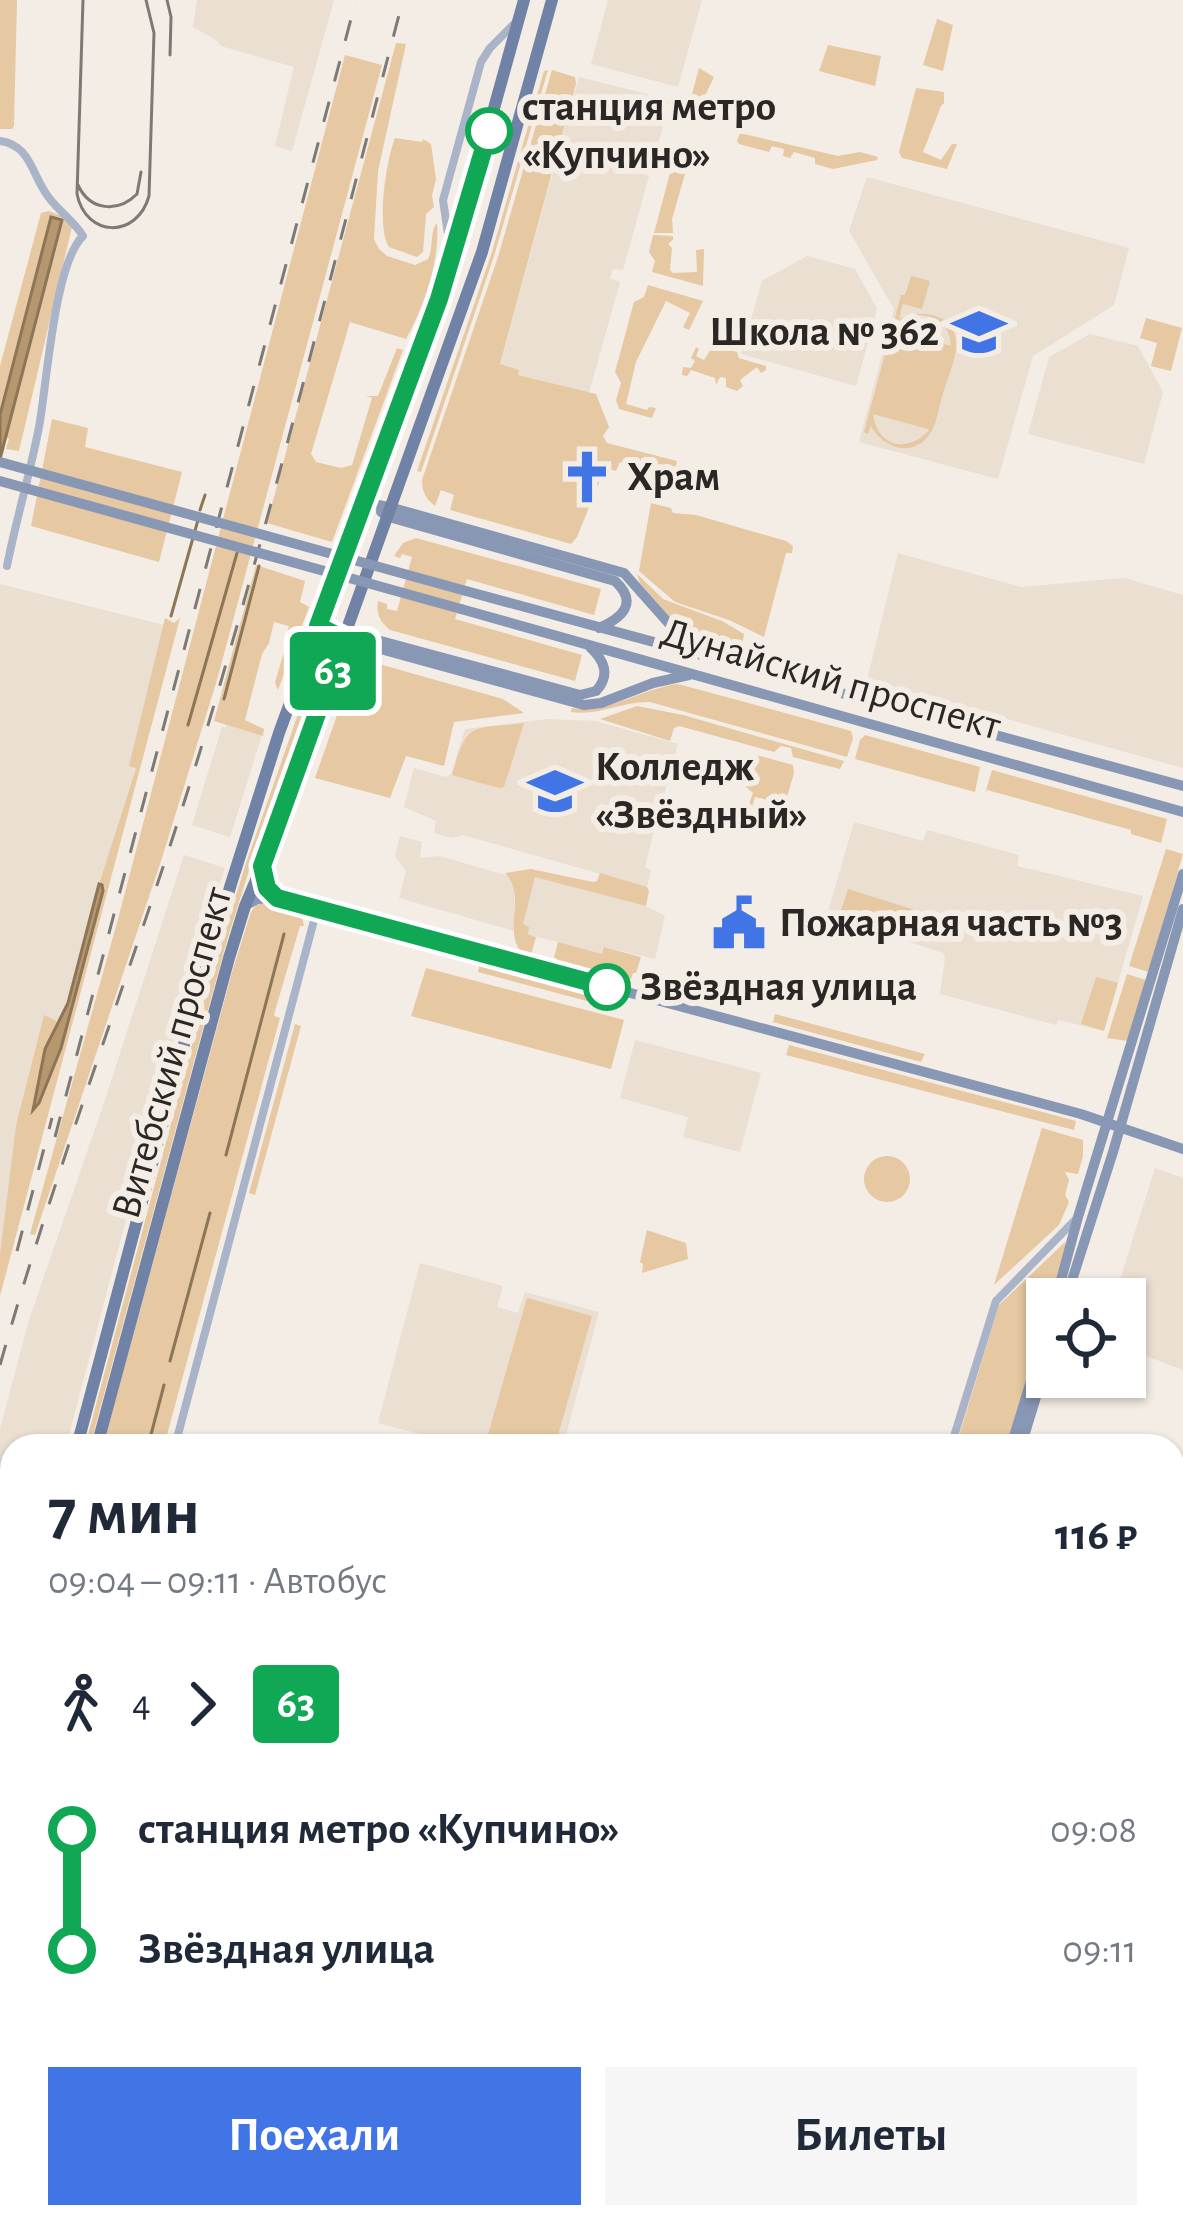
<!DOCTYPE html>
<html lang="ru">
<meta charset="utf-8">
<style>
:root{--surface:#fff;--page:#f6f6f7;--text:#1f2937;--muted:#747a83;--accent:#4174e5}
body{margin:0;font-family:"Alegreya Sans",sans-serif;background:var(--page);color:var(--text);height:100vh;display:flex;flex-direction:column;font-size:45px;white-space:nowrap}
*{box-sizing:border-box;margin:0}
p{font-size:39px;color:var(--muted)}
.icon{flex:none;width:66px;height:66px;fill:none;stroke:currentColor;stroke-width:2;stroke-linecap:round;stroke-linejoin:round}
.map{position:relative;flex:1;overflow:hidden}
.side{position:absolute;left:0px;top:1434px;width:1185px;height:795px;display:flex;flex-direction:column;background:var(--surface);border-radius:36px 36px 0 0;box-shadow:0 3px 9px #0004}
.side>*{flex:none}
.badge{padding:0 24px;border-radius:9px;font-size:42px;line-height:78px}
.buttons{position:absolute;left:1026px;top:1278px;display:grid;gap:24px}
.buttons a{display:grid;place-items:center;width:120px;height:120px;border-radius:0px;background:var(--surface);box-shadow:0 3px 9px #0004;font-size:60px}
.map>.badge{position:absolute;translate:-50% -50%;box-shadow:0 0 0 6px #fff}
.legs{display:flex;align-items:center;gap:18px;height:132px;padding:0 48px;font-size:39px}
.legs p{margin-inline-start:auto}
.overview{display:flex;align-items:center;justify-content:space-between;height:204px;padding:0 48px}
h1{font-size:66px;font-weight:600;line-height:90px}
.button{display:flex;gap:24px;margin-top:auto;padding:24px 48px}
.button a{flex:1;height:138px;border-radius:0px;background:var(--accent);color:#fff;font-size:48px;font-weight:600;line-height:138px;text-align:center}
.button a+a{background:var(--page);color:var(--text)}
ul{padding:0 48px;list-style:none}
li{display:flex;align-items:center;gap:42px;height:120px;font-size:45px}
li i{display:grid;place-items:center;width:18px;height:100%;margin:0 15px;background:currentColor}
li i::after{content:'';width:30px;height:30px;margin:-15px;border:9px solid;border-radius:50%;background:var(--surface)}
li p{margin-inline-start:auto}
li:first-child i{background:linear-gradient(#0000 50%,currentColor 0)}
li:last-child i{background:linear-gradient(currentColor 50%,#0000 0)}
.map>svg:first-child{display:block}
.built{fill:#eadfd1}
.green{fill:#e6c8a2;fill-rule:evenodd}
.water{fill:#b7986e;stroke:#8d7658;stroke-width:3}
.lines{fill:none;stroke-linecap:round;stroke-linejoin:round}
.stream{stroke:#8d7658;stroke-width:3}
.street{stroke:#a9b4c8;stroke-width:8}
.secondary{stroke:#8897b4;stroke-width:10}
.primary{stroke:#7082a5;stroke-width:12}
.tram{stroke:#7d7975;stroke-width:3}
.rail{stroke:#7d7975;stroke-width:3;stroke-dasharray:21 21;stroke-linecap:butt}
.secondary-bridge{stroke:#8897b4;stroke-width:10}
.line-1-casing{stroke:#fff;stroke-width:27}
.line-1{stroke:#10a855;stroke-width:18}
.stop-1-dot{fill:#fff;stroke:#10a855;stroke-width:6}
.labels{text-anchor:middle;dominant-baseline:central;stroke-width:12;stroke-linejoin:round;paint-order:stroke}
.stop-label{font-size:42px;font-weight:bold;fill:#2a2725;stroke:#f3ede5;text-anchor:start}
.poi-label{font-size:42px;font-weight:bold;fill:#2a2725;stroke:#f3ede5;text-anchor:start}
.street-label{font-size:42px;fill:#2a2725;stroke:#f3ede5}
</style>
<div class="map">
<svg width="1183" height="2228" viewBox="0 0 1183 2228">
<rect width="100%" height="100%" fill="#f3ede5"/>
<path class="built" d="M197,0H334L292,151L275,146L294,67L221,46L216,40L193,27Z
M608,0H702L678,87L591,64Z
M579,77L671,100L652,164L641,161L637,172L649,176L623,270L613,269L610,278L620,282L589,393L518,375L500,365Z
M867,177L1129,248L1114,305L1033,356L998,479L859,442L894,309L849,231Z
M807,256L855,269L877,309L856,386L741,354L762,281Z
M1090,334L1138,346L1163,392L1144,464L1028,434L1049,357Z
M898,553L1021,587L1124,578L1183,595V768L867,680Z
M0,584L164,625L130,765L136,767L99,884L68,1003L57,1021L44,1016L16,1125L0,1253Z
M548,719L595,721L678,744L662,803L668,805L661,832L654,831L645,867L651,870L647,887L463,835L452,838L434,833L436,821L404,807L414,768L446,777L451,774L465,729Z
M227,725L262,735L230,837L192,825L222,727L225,728Z
M854,822L923,841L927,830L1019,855L1017,866L1143,896L1104,1031L1059,1020L1056,1025L940,994L945,958L943,953L827,915Z
M400,836L422,842L420,858L439,856L509,876L514,885V931L399,898L406,871L395,856Z
M184,855L225,868L198,948L66,1446H12V1652L0,1698V1429L29,1320L105,1100Z
M534,876L646,906L665,916L655,959L605,947L602,954L527,934L522,925Z
M635,1040L761,1073L740,1152L683,1137L688,1117L620,1098Z
M1155,1168L1183,1178V1370L1125,1348V1299H1114Z
M420,1263L503,1286L497,1307L518,1313L525,1292L599,1312L563,1446H465L378,1423Z
M1173,2197L1183,2202V2228H985L990,2217H1173Z
M840,2217H988L983,2228H837Z"/>
<path class="green" d="M0,0H17L14,126L12,129H0Z
M937,19L953,25L943,71L923,65Z
M396,43L406,44L378,171L374,239L379,249L387,256L415,265L428,259C434,248 429,233 437,223C440,261 424,307 406,339L350,322L311,454L316,462L341,468L352,465L372,398L366,396H378L397,348L403,350L332,542L267,523Z
M828,45L881,56L875,86L819,71Z
M345,55L382,65L217,680L161,861L35,1235L30,1234L118,919Z
M699,68L714,77L700,106L702,109L725,117L732,95L740,98L730,126L687,113Z
M548,70L494,256L421,472L417,471L491,255L544,71Z
M552,70L575,77L576,84L500,364L519,370L518,375L596,394L609,427L603,436L607,443L677,461L671,486L648,480L650,470L620,462L616,471L605,468L577,537L571,544L450,510L454,495L441,490L435,506C426,499 422,492 422,480L498,257Z
M916,88L944,92V103L941,106L923,152L941,160L952,144H957L947,169L902,158L899,152Z
M740,133L838,156L860,152L878,157L877,160L833,169L815,164V158L794,152L790,158L783,156L784,149L772,146L769,152L739,144L737,141Z
M395,138L422,142L423,139L431,144L436,179L432,195L434,207L426,214L423,252L417,257L389,247C376,227 386,161 395,138Z
M673,162L687,167L672,219L673,233H654Z
M49,211L64,217L72,227L19,451L6,449L9,439L6,437L61,220L51,217L0,415V366L41,213Z
M653,235L673,236V240L668,244L672,248L670,270L673,273L697,272L696,250L704,249L703,286L652,272L655,261L649,252Z
M911,276L930,281L922,309L903,304L899,319C919,309 955,312 956,343C957,359 946,381 942,397C938,411 936,430 925,440C906,457 881,445 871,426L868,434L864,432L901,295H905ZM920,315C938,316 951,328 951,346L896,331L906,320ZM873,414L928,429L929,430C908,454 877,447 873,414Z
M648,285L703,301L689,330L683,327L690,313L666,301L636,362L626,404L647,410L649,407L656,408L652,418L619,409L616,400L621,383L615,372L634,302L644,297Z
M1146,318L1182,328L1171,371L1151,366L1157,343L1140,338Z
M715,342L725,349L737,352L739,358L766,366V370L761,373L757,367L740,380L743,386L737,391L726,387V378L720,377L716,385L715,378L691,370L687,376L682,375L683,367L691,368L695,361L691,358L696,347L699,349L696,356L704,360Z
M52,419L88,428L85,447L182,472L159,562L31,526Z
M651,503L671,508L673,513L696,515L786,541L793,546L792,553H786L764,637L729,620L675,602L639,571Z
M416,538L601,589L594,615L467,579L455,619L582,655L575,681L390,630C380,622 376,614 378,601L387,604V609L397,611L412,557L402,554L400,558L394,556L403,543Z
M256,565L305,581L300,602L309,607L278,690L275,682L289,636L287,634L289,626L274,622L269,643L262,654L245,720L264,729L263,736L214,721Z
M637,574L663,599L722,621L744,634L741,653L686,636L640,583Z
M165,618L174,623L180,618L0,1296V1253L16,1125L44,1015L57,1021L45,1049L34,1109L39,1103L104,888L99,884L136,768L129,766Z
M372,662L503,699L524,713L454,722L444,766L406,756L390,798L315,778L348,684L352,682L350,680C354,669 361,665 372,662Z
M313,671L320,674L250,867L225,947L90,1446H85L205,996L245,866Z
M678,684L851,731L853,738L847,757L650,702C621,701 601,716 571,712L572,708C609,714 642,688 678,684Z
M637,706L683,715L844,761L840,769L793,757L791,748L781,746L774,752L679,726L674,728L670,741L600,719Z
M524,723L504,787L499,788L452,775C468,720 470,730 524,723Z
M865,735L980,767L975,792L855,759L860,740Z
M756,755L793,765L794,773L785,804L755,797L752,807L748,806L753,793L746,787Z
M992,770L1167,819L1161,843L1131,834V830L987,790L985,794Z
M1166,849L1183,854L1149,972L1129,966Z
M531,869L593,882L597,881L600,873L647,887L649,891L646,906L535,877L523,924L529,927L528,934L536,937L531,955L525,956C500,935 528,895 505,873Z
M848,889L937,917L929,942L839,917Z
M263,903C278,907 303,908 304,926H300L275,1011L274,1016L280,1018L164,1446H103L233,969L251,912L256,905Z
M558,942L602,954L604,947L641,957L636,973H633L631,979L562,963L554,957Z
M480,962L619,999L617,1009L478,972Z
M426,968L624,1020L611,1069L411,1016Z
M1127,974L1146,980L1128,1041L1107,1038Z
M1096,977L1118,983L1104,1031L1081,1024Z
M775,1014L925,1054L921,1062L773,1022Z
M295,1024L301,1026L255,1195L249,1193Z
M789,1045L1076,1121L1074,1130L786,1055Z
M1042,1128L1083,1140V1156L1078,1174L1065,1172L1069,1180L1065,1195L1069,1202L1059,1225L994,1285Z
M864 1179a23 23 0 1 1 46 0a23 23 0 1 1-46 0Z
M647,1230L686,1243L688,1259L642,1273L643,1264L640,1262Z
M1065,1242L1066,1248L1050,1299H1047V1309L1006,1446H956L999,1305Z
M527,1298L592,1316L555,1446H515L487,1438Z
M12,1801V2025L0,2070V1849Z
M298,2217H402L439,2228H309L302,2226L303,2221Z"/>
<path class="water" d="M51,217L62,220L0,459V415Z
M99,884L102,885L103,891L61,1048L39,1103L33,1110L45,1049L68,1003Z"/>
<g class="lines">
<path class="stream" d="M200,510L205,495
M171,616L198,520
M224,699L259,566
M188,725L237,553
M226,1155L284,934
M170,1361L210,1213
M148,1446L164,1385
M0,2010L8,1976"/>
<path class="street" d="M0,141C32,145 32,178 50,199C60,212 74,221 83,236C54,264 47,384 39,427C30,474 16,520 7,566
M451,255L443,200L481,62L490,48L514,24
M175,1446L317,909
M951,1446L996,1301L1077,1218
M0,2102L12,2057
M758,2217L760,2228"/>
<path class="secondary" d="M363,502L393,508L624,573L679,635L718,651
M381,512L389,517L615,581C639,603 622,618 599,628
M466,591L1183,786
M461,609L1183,812
M318,626L344,639L584,705L601,703L653,683L689,675
M340,630L580,695L596,691C611,675 604,660 590,647
M262,866L267,888L277,898
M245,906L257,899L277,898L1081,1114L1183,1149
M1056,1299L1078,1217L1183,874
M1066,1299L1113,1152L1183,909
M1011,1446L1047,1328
M1021,1446L1047,1361
M0,2144L12,2148
M0,2164L12,2168
M179,2217L216,2228
M246,2217L283,2228
M775,2228L778,2217
M785,2228L788,2217"/>
<path class="primary" d="M77,1446L182,1051L231,884L279,733L452,260L524,0
M97,1446L229,958L245,906L262,866L482,252L552,0
M0,1738L12,1693
M0,1812L12,1766"/>
<path class="tram" d="M83,0L77,194C86,238 137,239 149,196L154,33L146,0
M167,0L171,17L170,55
M78,185C90,211 118,213 137,194L141,172"/>
<path class="rail" d="M55,1137L356,0
M17,1251L52,1118
M0,1365C60,1152 141,947 205,735C278,493 338,245 403,0"/>
<path class="secondary-bridge" d="M0,462L466,591
M0,481L461,609"/>
</g>
<g class="lines">
<defs>
<path id="line-1" d="M489,131L439,299L318,626L344,639L262,866L267,888L277,898L607,987"/>
</defs>
<use href="#line-1" class="line-1-casing"/>
<use href="#line-1" class="line-1"/>
</g>
<defs>
<symbol id="school-bare" viewBox="-9 -9 18 18"><path d="M0-5L7-2L0 1L-7-2ZM-4 1L0 2.5L4 1V4Q0 6-4 4Z" fill="#4174e5" stroke="#f3ede5" stroke-width="2.5" paint-order="stroke"/></symbol>
<symbol id="church-bare" viewBox="-9 -9 18 18"><path d="M-1.2-6h2.4v3.5h3.3v2.4h-3.3V6h-2.4V-.1h-3.3v-2.4h3.3Z" fill="#4174e5" stroke="#f3ede5" stroke-width="2.5" paint-order="stroke"/></symbol>
<symbol id="university-bare" viewBox="-9 -9 18 18"><path d="M0-5L7-2L0 1L-7-2ZM-4 1L0 2.5L4 1V4Q0 6-4 4Z" fill="#4174e5" stroke="#f3ede5" stroke-width="2.5" paint-order="stroke"/></symbol>
<symbol id="civic-bare" viewBox="-9 -9 18 18"><path d="M-.6-6.5H3V-4.5H.6V-3L4-1V1h2V6H-6V1h2V-1L-.6-3ZM-1.2 2.5V6h2.4V2.5Z" fill="#4174e5" stroke="#f3ede5" stroke-width="2.5" paint-order="stroke"/></symbol>
</defs>
<g fill-rule="evenodd">
<use href="#school-bare" x="941" y="294" width="76" height="76"/>
<use href="#church-bare" x="549" y="439" width="76" height="76"/>
<use href="#university-bare" x="517" y="753" width="76" height="76"/>
<use href="#civic-bare" x="701" y="885" width="76" height="76"/>
</g>
<g class="stop-1-dot">
<circle cx="489" cy="131" r="21"/>
<circle cx="607" cy="987" r="21"/>
</g>
<g class="labels">
<g class="stop-label">
<text x="522" y="107">станция метро<tspan x="522" dy="48">«Купчино»</tspan></text>
<text x="640" y="987">Звёздная улица</text>
</g>
<g class="poi-label">
<text x="939" y="332" text-anchor="end">Школа № 362</text>
<text x="627" y="477">Храм</text>
<text x="595" y="767">Колледж<tspan x="595" dy="48">«Звёздный»</tspan></text>
<text x="779" y="923">Пожарная часть №3</text>
</g>
<g class="street-label">
<text transform="translate(831 679) rotate(16)">Дунайский проспект</text>
<text transform="translate(172 1053) rotate(-74)">Витебский проспект</text>
</g>
</g>
</svg>
<div class="buttons">
<a><svg class="icon" aria-label="locate" viewBox="0 0 24 24"><circle cx="12" cy="12" r="6"/><path d="M12 2v4M12 18v4M2 12h4M18 12h4"/></svg></a>
</div>
<b class="badge" style="left:333px;top:671px;background:#10a855;color:#fff">63</b>
<section class="side">
<div class="overview"><div><h1>7 мин</h1><p>09:04 – 09:11 · Автобус</p></div><b>116 ₽</b></div>
<div class="legs"><svg class="icon" aria-label="walk" viewBox="0 0 24 24"><circle cx="13" cy="4" r="2"/><path d="M13 8l-2 6 4 7M11 14l-3 7M7 12l3-4h3l4 4"/></svg>4<svg class="icon" aria-label="forward" viewBox="0 0 24 24"><path d="M9 5l7 7-7 7"/></svg><b class="badge" style="background:#10a855;color:#fff">63</b></div>
<ul>
<li><i style="color:#10a855"></i><b>станция метро «Купчино»</b><p>09:08</p></li>
<li><i style="color:#10a855"></i><b>Звёздная улица</b><p>09:11</p></li>
</ul>
<div class="button"><a>Поехали</a><a>Билеты</a></div>
</section>
</div>
